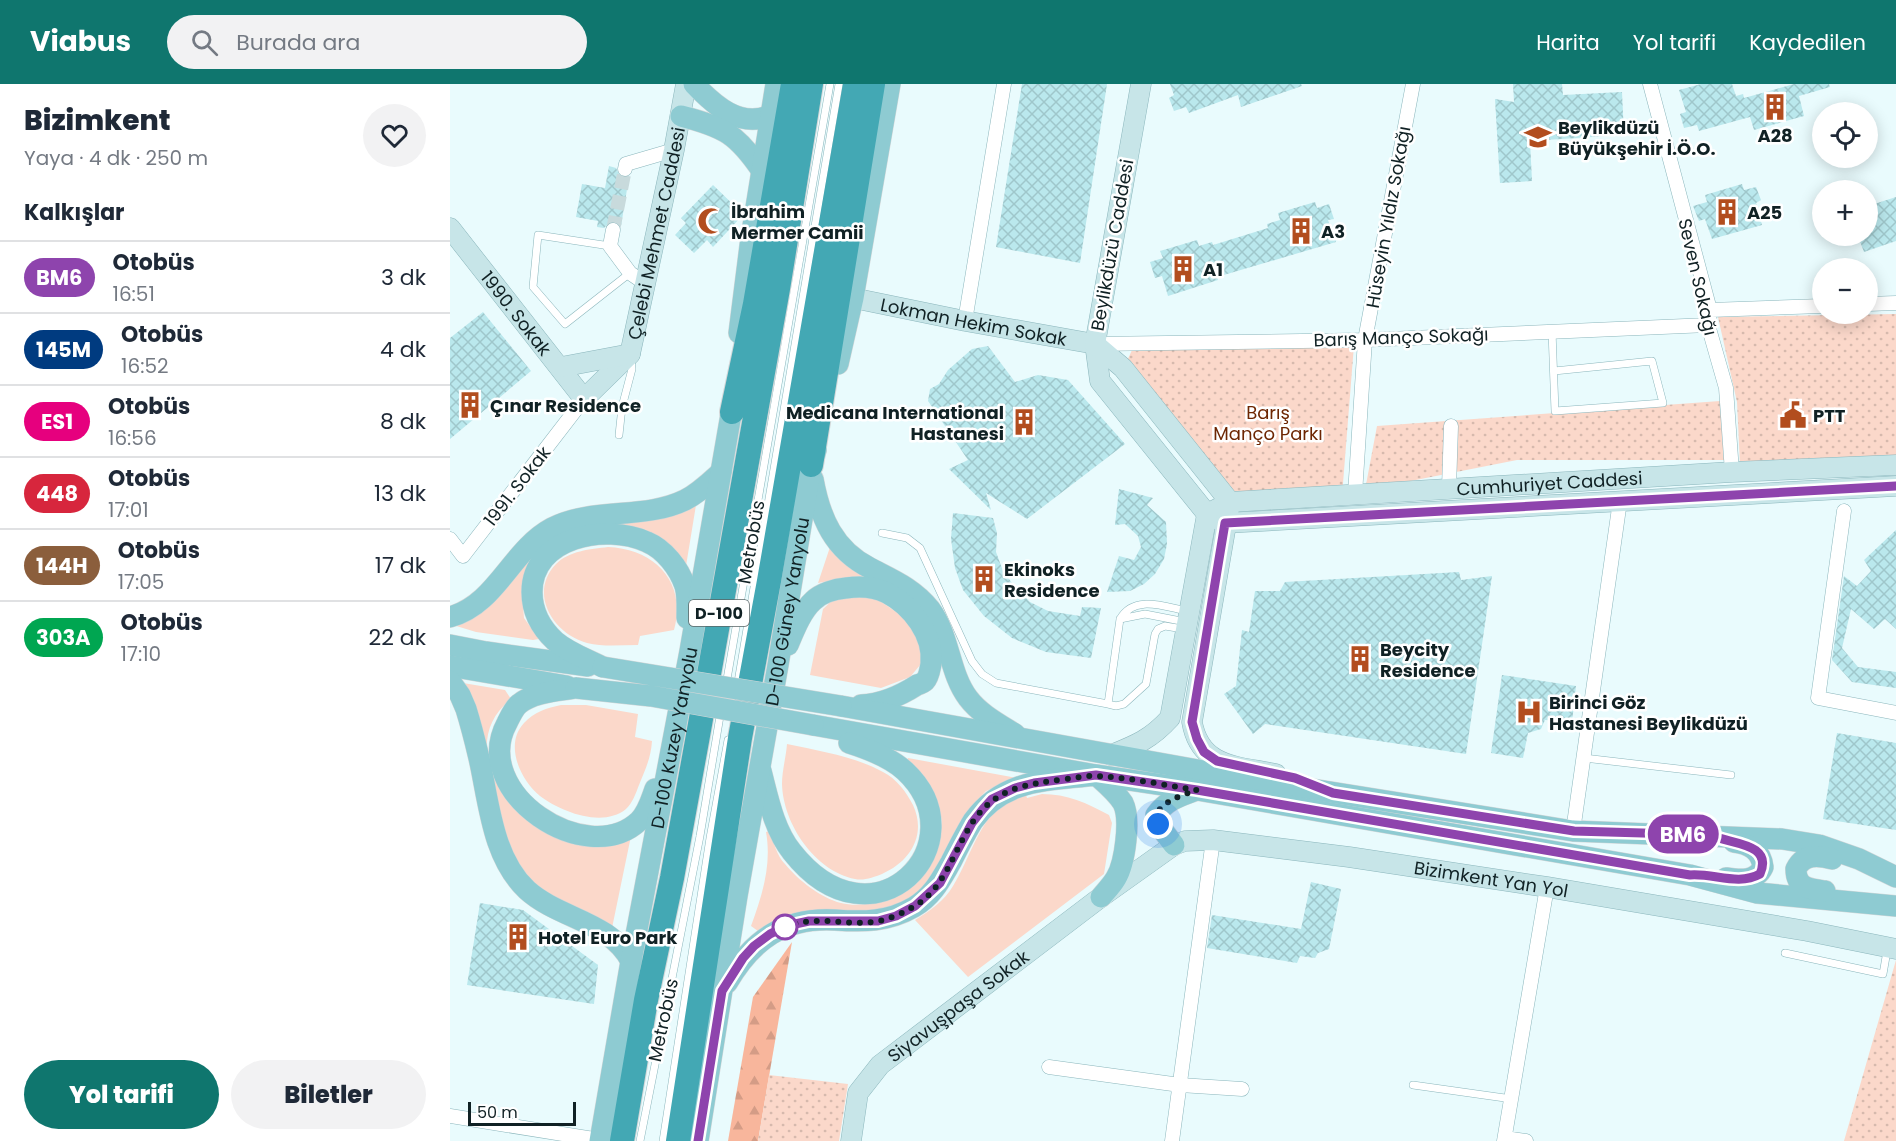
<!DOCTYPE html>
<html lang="tr">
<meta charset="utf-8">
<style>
:root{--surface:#fff;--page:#f2f2f3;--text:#1f2937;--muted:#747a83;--line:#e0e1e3;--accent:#0f766e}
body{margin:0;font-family:Poppins,sans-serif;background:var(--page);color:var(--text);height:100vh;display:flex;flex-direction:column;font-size:22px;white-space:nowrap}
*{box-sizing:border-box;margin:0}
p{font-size:20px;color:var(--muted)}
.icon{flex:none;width:33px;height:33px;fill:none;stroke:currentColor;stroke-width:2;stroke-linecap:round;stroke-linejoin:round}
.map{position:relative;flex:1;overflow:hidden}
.panel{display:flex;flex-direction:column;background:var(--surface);width:450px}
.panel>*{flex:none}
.badge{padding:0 12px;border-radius:20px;font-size:21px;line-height:39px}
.buttons{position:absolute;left:1362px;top:18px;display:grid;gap:12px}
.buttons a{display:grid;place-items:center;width:66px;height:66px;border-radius:50%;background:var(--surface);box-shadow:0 3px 15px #0003;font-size:30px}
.scale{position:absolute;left:18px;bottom:15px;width:108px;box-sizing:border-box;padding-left:6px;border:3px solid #102124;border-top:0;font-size:16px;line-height:21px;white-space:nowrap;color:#102124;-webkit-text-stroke:4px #fff;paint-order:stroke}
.you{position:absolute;width:30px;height:30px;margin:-15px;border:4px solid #fff;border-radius:50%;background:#1a73e8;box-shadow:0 0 0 9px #1a73e833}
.map>.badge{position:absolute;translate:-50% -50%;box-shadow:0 0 0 3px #fff}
h2{padding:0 24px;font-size:22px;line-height:54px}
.round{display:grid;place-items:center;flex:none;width:63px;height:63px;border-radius:32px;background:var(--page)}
.overview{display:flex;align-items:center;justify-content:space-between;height:102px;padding:0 24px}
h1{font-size:28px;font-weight:800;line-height:45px}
.button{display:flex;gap:12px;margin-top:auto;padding:12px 24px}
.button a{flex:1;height:69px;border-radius:36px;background:var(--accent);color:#fff;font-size:24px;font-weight:800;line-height:69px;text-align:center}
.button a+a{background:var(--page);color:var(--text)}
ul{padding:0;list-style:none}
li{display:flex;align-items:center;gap:18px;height:72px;padding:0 24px;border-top:2px solid var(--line)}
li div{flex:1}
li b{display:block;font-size:22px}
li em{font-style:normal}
li .badge{min-width:66px;font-weight:700;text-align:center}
header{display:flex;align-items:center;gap:36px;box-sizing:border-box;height:84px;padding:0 30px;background:var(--accent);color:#fff}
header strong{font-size:28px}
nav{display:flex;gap:33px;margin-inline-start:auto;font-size:21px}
.search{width:420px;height:54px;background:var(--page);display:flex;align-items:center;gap:15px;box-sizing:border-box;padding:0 21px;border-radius:33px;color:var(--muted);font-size:22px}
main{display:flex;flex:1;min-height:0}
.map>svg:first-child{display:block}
.grass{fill:#fbd8ca}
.forest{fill:url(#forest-firs)}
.park{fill:url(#park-dots)}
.building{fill:url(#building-cross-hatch)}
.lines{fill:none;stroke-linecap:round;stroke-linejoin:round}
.street-tunnel{stroke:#c8dadc;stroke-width:14;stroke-dasharray:14 7;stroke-linecap:butt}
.lane-casing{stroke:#8bb6bc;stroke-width:8}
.street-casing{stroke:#8bb6bc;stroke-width:15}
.secondary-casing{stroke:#8bb6bc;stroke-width:21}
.primary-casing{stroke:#d4d7d8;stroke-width:22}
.highway-casing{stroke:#d4d7d8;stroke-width:26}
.lane{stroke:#fff;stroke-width:7}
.street{stroke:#fff;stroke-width:14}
.secondary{stroke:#c7e5e8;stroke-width:20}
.primary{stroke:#8ecbd2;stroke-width:21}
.highway{stroke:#43a8b4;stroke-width:24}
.primary-bridge-casing{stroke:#d4d7d8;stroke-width:22;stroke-linecap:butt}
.primary-bridge{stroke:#8ecbd2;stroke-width:21}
.line-casing{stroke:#fff;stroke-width:14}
.line{stroke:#8e44ad;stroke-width:9}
.walk{stroke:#102124;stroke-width:6;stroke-dasharray:0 10.8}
.stop-dot{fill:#fff;stroke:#8e44ad;stroke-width:3}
.labels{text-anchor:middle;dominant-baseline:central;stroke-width:5;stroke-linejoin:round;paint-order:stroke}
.shield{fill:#fff;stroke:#586466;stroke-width:1.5}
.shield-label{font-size:16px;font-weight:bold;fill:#102124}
.poi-label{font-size:18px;font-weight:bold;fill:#102124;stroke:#fff;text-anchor:start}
.street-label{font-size:18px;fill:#102124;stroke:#fff}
.park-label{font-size:18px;fill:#6d2602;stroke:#fff}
</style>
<header>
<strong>Viabus</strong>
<div class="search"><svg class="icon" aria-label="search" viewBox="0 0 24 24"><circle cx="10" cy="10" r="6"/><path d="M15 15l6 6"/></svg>Burada ara</div>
<nav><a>Harita</a><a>Yol tarifi</a><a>Kaydedilen</a></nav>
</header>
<main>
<section class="panel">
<div class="overview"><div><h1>Bizimkent</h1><p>Yaya · 4 dk · 250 m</p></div><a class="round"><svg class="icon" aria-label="heart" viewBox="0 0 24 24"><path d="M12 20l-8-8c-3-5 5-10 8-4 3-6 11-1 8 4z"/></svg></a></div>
<h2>Kalkışlar</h2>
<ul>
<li><span class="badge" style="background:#8e44ad;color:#fff">BM6</span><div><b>Otobüs</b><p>16:51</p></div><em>3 dk</em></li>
<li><span class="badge" style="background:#003b80;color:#fff">145M</span><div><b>Otobüs</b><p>16:52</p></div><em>4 dk</em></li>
<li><span class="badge" style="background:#e6007e;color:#fff">ES1</span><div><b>Otobüs</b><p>16:56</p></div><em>8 dk</em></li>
<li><span class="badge" style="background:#d7263d;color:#fff">448</span><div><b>Otobüs</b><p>17:01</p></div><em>13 dk</em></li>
<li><span class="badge" style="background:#8b5e3c;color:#fff">144H</span><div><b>Otobüs</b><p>17:05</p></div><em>17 dk</em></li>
<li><span class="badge" style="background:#00a651;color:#fff">303A</span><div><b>Otobüs</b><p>17:10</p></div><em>22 dk</em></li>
</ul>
<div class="button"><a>Yol tarifi</a><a>Biletler</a></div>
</section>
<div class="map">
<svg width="1446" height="1057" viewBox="0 0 1446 1057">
<defs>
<pattern id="forest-firs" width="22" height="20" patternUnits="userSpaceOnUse" patternTransform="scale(1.5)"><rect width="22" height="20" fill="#f8b69c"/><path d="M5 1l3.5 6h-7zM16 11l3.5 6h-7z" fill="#d49c86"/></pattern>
<pattern id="park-dots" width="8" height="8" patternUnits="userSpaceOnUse" patternTransform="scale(1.5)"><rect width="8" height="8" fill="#fbd8ca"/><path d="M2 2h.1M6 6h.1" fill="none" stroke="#d6b9ad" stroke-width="1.8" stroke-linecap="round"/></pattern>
<pattern id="building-cross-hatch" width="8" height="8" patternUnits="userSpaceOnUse" patternTransform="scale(1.5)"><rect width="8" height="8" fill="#bae8ed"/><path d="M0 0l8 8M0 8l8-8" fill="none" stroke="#9fc7cb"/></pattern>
</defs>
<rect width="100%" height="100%" fill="#e9fbfd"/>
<path class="grass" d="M246,421L236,482L214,460L95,459L80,477L72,510L74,534L89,555L83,556L26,548L3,541L92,458Z
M158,463C205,465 237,498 224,546L190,552L188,561C171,561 153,563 137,559C103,550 78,509 106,480C119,467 140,465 158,463Z
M380,463L431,499L394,494L368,499Z
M420,512L430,517L451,531L464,542L472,563L471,580L460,593L431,604L360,591L373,525L385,514Z
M13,599L55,606L61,615C21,647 36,695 67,727C73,733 82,740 89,744C95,747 105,746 112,747C135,749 158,750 181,752L162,844L87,804L62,772Z
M111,621H136L188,630L185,653L202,657C201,674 195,686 189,701C186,709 182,720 176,725C153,744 111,728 90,712C70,696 54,660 74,639C84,628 97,624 111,621Z
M337,660C369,667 404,672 433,688C446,694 457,709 463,721C477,751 460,778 432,790C424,793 414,797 405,795C365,787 333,740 332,700C332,687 336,673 337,660Z
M458,674L567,694L536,707L519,725L505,753L471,811L449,822L308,847L301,842C312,812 322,781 316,748L320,747C323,757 327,772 335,780C348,796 371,814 391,819C415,825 447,815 466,800C474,793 479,779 484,768C488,759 494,743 491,733C486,710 472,695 457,679Z
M592,710C617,710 637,719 659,731L662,739L654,790L518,893L465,836C480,827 494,817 503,802C520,775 529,734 558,717C564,714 570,713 576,711L577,714Z"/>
<path class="forest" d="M342,858L308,1057H278L303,913Z"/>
<path class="park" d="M1446,230V374L1290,381L1287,318L1268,233Z
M904,261L892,412L781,413L677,277L682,266Z
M1270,317L1274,376H1067L915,406L927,342Z
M1446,876V1057H1394Z
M319,991L398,1000L389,1057H308Z"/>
<path class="building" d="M572,0H657L630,179L546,163Z
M720,0H851L852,2L791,23L788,11L739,29L736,23L724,27L719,14L724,11Z
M1063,0H1112L1113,11L1172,8L1174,51L1080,57L1082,97L1050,99L1045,15L1064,18Z
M1251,0H1282L1286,12L1293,10L1294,14L1344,0H1379L1380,3L1349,12L1354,32L1304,46L1300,33L1249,47L1247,41L1234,44L1230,30L1236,28L1229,6Z
M159,82L166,84L170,92L179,93L171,142L165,137H161L154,144L147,143L148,137L126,133L132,100L155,104Z
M1292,100L1294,106L1306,103L1311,116L1306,119L1312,141L1262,155L1255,135L1249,137L1243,122L1257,118L1255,111Z
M263,101L292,129L291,133L263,163L257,156L244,169L225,151L236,139L231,134Z
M1446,113V157L1414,168L1408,152H1418V122Z
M865,118L867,124L879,120L884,135L878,136L886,158L767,193L768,196L718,212L712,192L705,194L700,178L713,174L710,167L747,156L749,162L762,158L763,161L818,144L817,140L830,136L828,129Z
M33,228L81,287L0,355V254Z
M538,262L565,298L588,291L618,296L675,360L577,435L536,409L541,426L499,385L518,376L478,317L480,305L489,300L498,286L522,265Z
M669,405L703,414L697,421L716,438L717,460L714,475L705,490L694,500L680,507L657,508L669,472L684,476L691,463L688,452L675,440L665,441Z
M503,429L543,434L547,449L546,468L553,487L565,503L580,518L598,527L630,532L632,523L651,524L641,574L596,568L562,554L534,532L513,506L505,484L501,455Z
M1446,446V545L1435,535L1424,545L1401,525L1392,564L1408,583L1446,588V604L1402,598L1382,576L1394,492L1407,502L1421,487L1414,476Z
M1009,488L1011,496L1042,492L1016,670L815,640L803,650L774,610L786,602L792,546L799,548L805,507H830L835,498Z
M1052,591L1126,602L1122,638L1095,636L1091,645L1078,649L1073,674L1041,669Z
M1387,649L1446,659V746L1373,735Z
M861,798L891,805L879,865L868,869L865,874L850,872L847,879L757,864L762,831L851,845Z
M30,819L73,826L148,881L144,920L17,901Z"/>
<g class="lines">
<path class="street-tunnel" d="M163,146L175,85"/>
<defs>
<path id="lane" d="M160,162L88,151L83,203L115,240L180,189
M1102,247L1105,327L1213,319L1202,277L1104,287
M169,351L172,323L182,285L181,274
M432,449L457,454L470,464L522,577L532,590L546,599L658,620L670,535C684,510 715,523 737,527
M670,535L695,530L736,538
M276,601L380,0
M287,604L389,0
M658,620L666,622L674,620L696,600L705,550L708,545L715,542L733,545
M1134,674L1281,691
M1335,869L1433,890L1437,867
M963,1001L1062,1015
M190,1057L250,752L271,626
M213,1057L260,754L278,656"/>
<path id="street" d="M1200,0L1260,226L1258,241L1276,304L1282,388
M175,85L176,80L224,66
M163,146L160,162L180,189L196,200
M1418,220L1446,219
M1260,226L1372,222
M515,237L554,0
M645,260L915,256L1258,241
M999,404L1001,342
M905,410L915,256L963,0
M1394,427L1368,614L1446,629
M0,455L13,472L134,315
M1123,747L1170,417
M599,983L730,1001L792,1005
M0,1032L150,1056
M1055,1054L1076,1057
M722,1057L763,756
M1054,1057L1097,803"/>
<g id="secondary">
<path d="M691,0L645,260L650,297L757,430L775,439L1446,402"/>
<path id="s1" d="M0,144L134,315L180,270L224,66L236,0"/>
<path id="s2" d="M403,214L515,237L645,260"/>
<path d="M645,260L673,284L780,418L742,638C750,684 788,682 826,690"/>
<path d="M111,283L180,270"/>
<path id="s3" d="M757,430L780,418L1282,388L1446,381"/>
<path d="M661,671C686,661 701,655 720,634L757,430"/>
<path id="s4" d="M401,1057L408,1009L430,981L651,813L724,761L735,757L763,756L899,773L1097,803L1357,847L1446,865"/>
</g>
<g id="primary">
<path d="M244,0C264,21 290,45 321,31"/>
<path d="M231,32C274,43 287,50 312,87"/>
<path d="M289,249L301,154L326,0"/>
<path d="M388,280L403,214L440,0"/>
<path d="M363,395C370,434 384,466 420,484C443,496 463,504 480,525C500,552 499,589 518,614C530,630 549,640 565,650"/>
<path d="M0,533C47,520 61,466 102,444C143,423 194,436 235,416C249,409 260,398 271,388"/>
<path d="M0,561L36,568L138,582"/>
<path d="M338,561C344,547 351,528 363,517C371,509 385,505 396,504C409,502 425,503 437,509C462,522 484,551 481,580C480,585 479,593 475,597C473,599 470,600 467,601C450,612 432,620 411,621"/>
<path d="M0,582L117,602"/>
<path d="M153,583C137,575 119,569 105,557C91,544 82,527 82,508C82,453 155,439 197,458C214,465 229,484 235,502C238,512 237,523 237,534"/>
<path d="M0,597L10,611L16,625C21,641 25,657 29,674C39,718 42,773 77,806C109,835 160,837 181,877"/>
<path d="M126,604C109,607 83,608 69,620C64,624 60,633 57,639C19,709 137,786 189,737C198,728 201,716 205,705"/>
<path d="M391,622L781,692L1123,747L1332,755L1369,761L1409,775L1446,793"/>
<path d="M363,641L646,691L747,706L1240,791L1307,809L1446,822"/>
<path d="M311,687C318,714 324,746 342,768C424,872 531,758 455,687C440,673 418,665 399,659"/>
<path d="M724,761L708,740L706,731C717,716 728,713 744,707"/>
<path d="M1276,794C1290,796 1306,798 1313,783C1311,767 1300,760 1284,758"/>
<path d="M1375,807C1359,805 1346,804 1346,785C1353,770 1368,771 1382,775"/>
<path d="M277,899C302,856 334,833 385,836C414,838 438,838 464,823C483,812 491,795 501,778C508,764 515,750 523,737C554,694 598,697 646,691C656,700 666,708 673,719C681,735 675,779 666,794C662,801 656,807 651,813"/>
<path id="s5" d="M150,1057L181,877L240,567L284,313"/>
<path id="s6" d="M248,1057L287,812L328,581L361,381L366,366"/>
</g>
<path id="highway" d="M282,328L305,220L343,0
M361,381L423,0
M172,1057L196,916L222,794L247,657L328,205L361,0
M228,1057L290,654L319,497L405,0"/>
</defs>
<use href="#lane" class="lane-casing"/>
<use href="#street" class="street-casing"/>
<use href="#secondary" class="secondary-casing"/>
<use href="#primary" class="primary-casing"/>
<use href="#highway" class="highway-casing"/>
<use href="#lane" class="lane"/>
<use href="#street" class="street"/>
<use href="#secondary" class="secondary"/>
<use href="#primary" class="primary"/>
<use href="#highway" class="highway"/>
<defs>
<path id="primary-bridge" d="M153,583L391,622
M126,604L201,612L363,641"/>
</defs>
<use href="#primary-bridge" class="primary-bridge-casing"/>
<use href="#primary-bridge" class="primary-bridge"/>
</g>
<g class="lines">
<defs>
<path id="line" d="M248,1057L272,907L293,874L304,862L320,850L336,842L359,837H428L446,832L465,822L490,799L522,739L533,725L542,715L565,704L584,699L646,691L747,706L1240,791C1264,789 1288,802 1310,790C1324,758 1278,760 1261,751L1124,747L883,709L845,694L767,677L754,668L747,655L742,638L775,439L1446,402"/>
</defs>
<use href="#line" class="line-casing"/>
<use href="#line" class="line"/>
<path class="walk" d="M335,843C369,830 397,843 429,837C441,834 453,829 463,823C495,805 503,768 522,739C546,703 577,700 616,695C627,694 638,691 648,692C681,694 714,701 747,706C730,712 717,715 706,730L708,740"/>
</g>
<defs>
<symbol id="building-bare" viewBox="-9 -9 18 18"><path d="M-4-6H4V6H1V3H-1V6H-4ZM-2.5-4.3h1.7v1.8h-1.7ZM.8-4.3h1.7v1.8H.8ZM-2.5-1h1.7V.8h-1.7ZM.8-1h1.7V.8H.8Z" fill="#b24d1e" stroke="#fff" stroke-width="2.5" paint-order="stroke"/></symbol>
<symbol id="school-bare" viewBox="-9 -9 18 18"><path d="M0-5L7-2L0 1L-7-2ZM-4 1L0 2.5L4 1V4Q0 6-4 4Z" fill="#b24d1e" stroke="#fff" stroke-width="2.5" paint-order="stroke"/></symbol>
<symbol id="mosque-bare" viewBox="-9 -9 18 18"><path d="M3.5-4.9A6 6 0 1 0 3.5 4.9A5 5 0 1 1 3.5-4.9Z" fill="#b24d1e" stroke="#fff" stroke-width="2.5" paint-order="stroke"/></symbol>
<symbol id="civic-bare" viewBox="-9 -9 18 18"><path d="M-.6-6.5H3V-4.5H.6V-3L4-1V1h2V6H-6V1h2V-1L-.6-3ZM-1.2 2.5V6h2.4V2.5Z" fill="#b24d1e" stroke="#fff" stroke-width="2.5" paint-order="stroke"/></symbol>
<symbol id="hospital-bare" viewBox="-9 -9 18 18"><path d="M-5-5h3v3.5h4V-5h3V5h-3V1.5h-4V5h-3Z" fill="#b24d1e" stroke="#fff" stroke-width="2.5" paint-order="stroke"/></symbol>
</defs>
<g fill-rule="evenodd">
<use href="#building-bare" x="1306" y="4" width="38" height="38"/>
<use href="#school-bare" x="1069" y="34" width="38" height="38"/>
<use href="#building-bare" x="1258" y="109" width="38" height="38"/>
<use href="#mosque-bare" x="242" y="118" width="38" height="38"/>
<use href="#building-bare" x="832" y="128" width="38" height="38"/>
<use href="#building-bare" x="714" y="166" width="38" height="38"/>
<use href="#building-bare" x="1" y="302" width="38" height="38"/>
<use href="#civic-bare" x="1324" y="312" width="38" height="38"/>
<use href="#building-bare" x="555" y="319" width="38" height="38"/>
<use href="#building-bare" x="515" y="476" width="38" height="38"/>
<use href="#building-bare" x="891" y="556" width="38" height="38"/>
<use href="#hospital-bare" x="1060" y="609" width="38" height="38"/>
<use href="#building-bare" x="49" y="834" width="38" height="38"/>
</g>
<circle class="stop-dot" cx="335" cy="843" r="12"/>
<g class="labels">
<rect class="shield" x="239" y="516" width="60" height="26" rx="4.5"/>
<g class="shield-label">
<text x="269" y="529">D-100</text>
</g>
<g class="poi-label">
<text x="1108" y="43">Beylikdüzü<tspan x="1108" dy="21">Büyükşehir İ.Ö.O.</tspan></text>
<text x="1325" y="51" text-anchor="middle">A28</text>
<text x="281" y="127">İbrahim<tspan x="281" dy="21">Mermer Camii</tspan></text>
<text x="1297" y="128">A25</text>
<text x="871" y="147">A3</text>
<text x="753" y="185">A1</text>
<text x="40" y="321">Çınar Residence</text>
<text x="554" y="328" text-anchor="end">Medicana International<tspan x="554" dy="21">Hastanesi</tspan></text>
<text x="1363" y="331">PTT</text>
<text x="554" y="485">Ekinoks<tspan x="554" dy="21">Residence</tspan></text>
<text x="930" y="565">Beycity<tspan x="930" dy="21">Residence</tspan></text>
<text x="1099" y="618">Birinci Göz<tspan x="1099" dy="21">Hastanesi Beylikdüzü</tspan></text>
<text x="88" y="853">Hotel Euro Park</text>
</g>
<g class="street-label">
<text transform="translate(938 133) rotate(-80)">Hüseyin Yıldız Sokağı</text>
<text stroke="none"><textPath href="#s1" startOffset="405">Çelebi Mehmet Caddesi</textPath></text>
<text transform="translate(662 161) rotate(-80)">Beylikdüzü Caddesi</text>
<text transform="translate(1248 193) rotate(77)">Seven Sokağı</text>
<text stroke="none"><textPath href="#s1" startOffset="108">1990. Sokak</textPath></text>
<text stroke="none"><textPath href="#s2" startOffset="123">Lokman Hekim Sokak</textPath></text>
<text transform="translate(951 253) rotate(-2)">Barış Manço Sokağı</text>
<text stroke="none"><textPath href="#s3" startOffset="346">Cumhuriyet Caddesi</textPath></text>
<text transform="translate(67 402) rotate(-52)">1991. Sokak</text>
<text transform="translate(301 458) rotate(-80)">Metrobüs</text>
<text stroke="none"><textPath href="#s6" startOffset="537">D-100 Güney Yanyolu</textPath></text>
<text stroke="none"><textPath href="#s5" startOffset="410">D-100 Kuzey Yanyolu</textPath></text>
<text stroke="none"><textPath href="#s4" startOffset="772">Bizimkent Yan Yol</textPath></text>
<text stroke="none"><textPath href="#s4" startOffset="182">Siyavuşpaşa Sokak</textPath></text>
<text transform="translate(213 936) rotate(-78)">Metrobüs</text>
</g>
<g class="park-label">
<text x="818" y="328">Barış<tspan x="818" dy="21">Manço Parkı</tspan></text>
</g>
</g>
</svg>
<div class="buttons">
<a><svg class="icon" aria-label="locate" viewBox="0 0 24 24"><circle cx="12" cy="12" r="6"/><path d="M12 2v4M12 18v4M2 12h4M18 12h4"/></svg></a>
<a>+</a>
<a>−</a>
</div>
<div class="scale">50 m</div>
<div class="you" style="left:708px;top:740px"></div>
<b class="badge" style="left:1233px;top:750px;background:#8e44ad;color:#fff">BM6</b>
</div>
</main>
